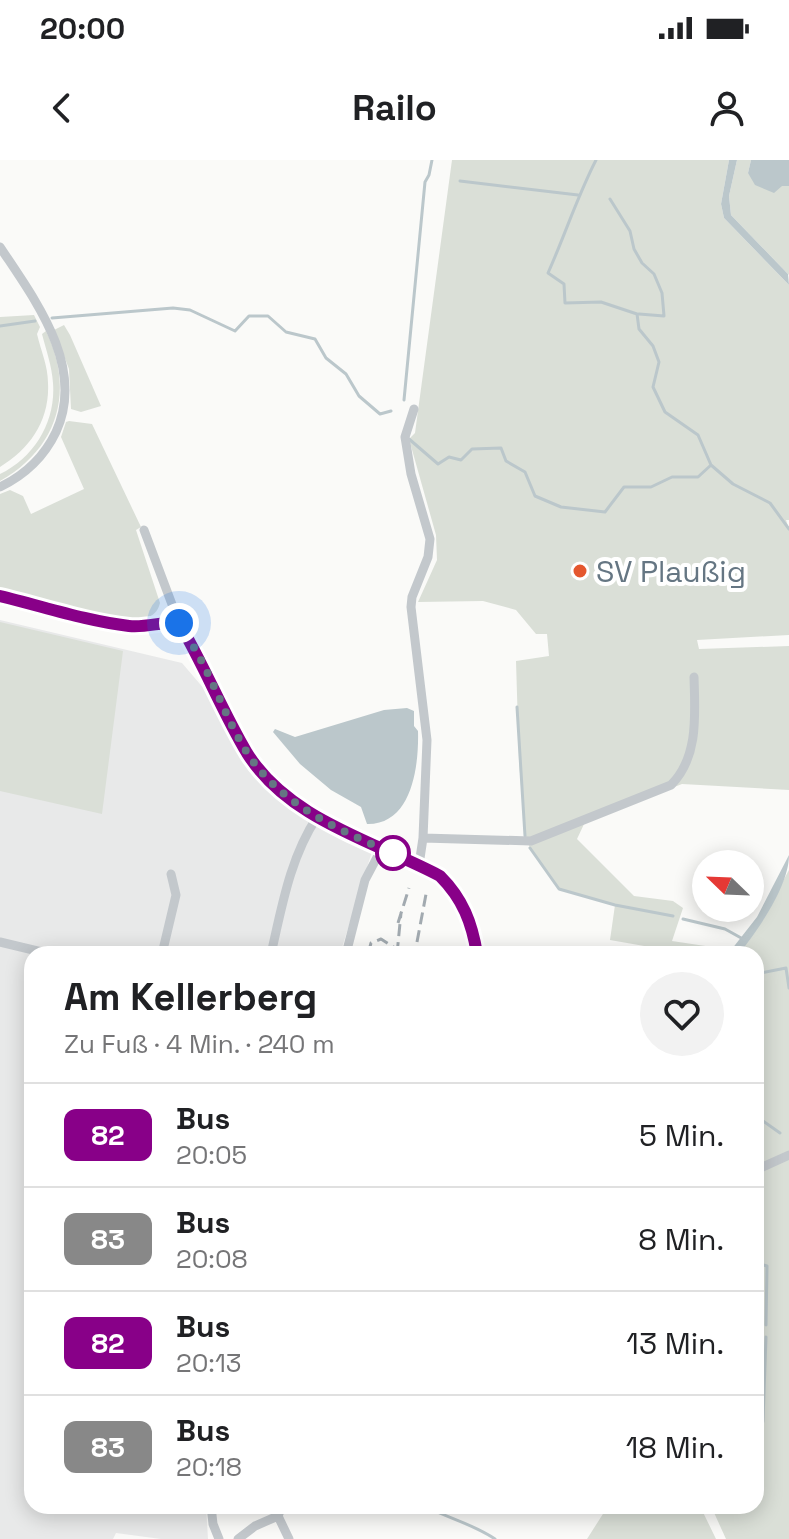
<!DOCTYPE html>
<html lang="de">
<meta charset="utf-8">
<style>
:root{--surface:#fff;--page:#f2f2f2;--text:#202124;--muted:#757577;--line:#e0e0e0}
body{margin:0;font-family:"Space Grotesk",sans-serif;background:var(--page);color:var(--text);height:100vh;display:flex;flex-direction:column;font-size:30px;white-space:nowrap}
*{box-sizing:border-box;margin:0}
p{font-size:26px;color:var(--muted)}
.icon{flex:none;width:44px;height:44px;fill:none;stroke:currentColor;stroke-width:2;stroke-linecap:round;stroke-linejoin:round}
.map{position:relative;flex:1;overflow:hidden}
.panel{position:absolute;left:24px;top:786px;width:740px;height:568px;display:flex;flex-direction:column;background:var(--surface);border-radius:24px;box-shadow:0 4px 20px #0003}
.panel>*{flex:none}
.badge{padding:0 16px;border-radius:12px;font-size:28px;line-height:52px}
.needle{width:52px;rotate:293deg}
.fabs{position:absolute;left:692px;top:690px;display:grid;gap:16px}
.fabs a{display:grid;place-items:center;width:72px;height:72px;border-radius:50%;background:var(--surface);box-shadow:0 4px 20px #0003;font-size:40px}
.you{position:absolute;width:40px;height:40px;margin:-20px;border:6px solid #fff;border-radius:50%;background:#1a73e8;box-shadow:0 0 0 12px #1a73e833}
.map>.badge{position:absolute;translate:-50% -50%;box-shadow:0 0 0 4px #fff}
.round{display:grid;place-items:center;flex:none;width:84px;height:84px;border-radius:42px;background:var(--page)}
.headline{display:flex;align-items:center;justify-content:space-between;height:136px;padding:0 40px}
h1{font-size:38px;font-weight:700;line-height:60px}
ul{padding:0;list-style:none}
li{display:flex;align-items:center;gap:24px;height:104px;padding:0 40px;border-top:2px solid var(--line)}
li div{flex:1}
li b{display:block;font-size:30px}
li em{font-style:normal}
li .badge{min-width:88px;font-weight:700;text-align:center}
.status{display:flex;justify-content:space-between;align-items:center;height:56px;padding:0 40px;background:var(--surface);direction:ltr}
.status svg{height:22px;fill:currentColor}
header{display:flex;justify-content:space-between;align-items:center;height:104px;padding:0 40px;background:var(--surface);font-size:36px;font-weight:700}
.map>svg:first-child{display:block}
.built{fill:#e8e9e9}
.green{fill:#dadfd7}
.water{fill:#bbc7cb}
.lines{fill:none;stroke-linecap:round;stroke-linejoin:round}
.stream{stroke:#bbc7cb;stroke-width:3}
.minor{stroke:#c3c8cc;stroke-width:9}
.rail{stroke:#a2aab0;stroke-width:3;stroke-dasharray:12 6;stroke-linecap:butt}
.line-casing{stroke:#fff;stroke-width:18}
.line{stroke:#808;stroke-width:12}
.walk{stroke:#657683;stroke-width:8;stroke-dasharray:0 14.4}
.poi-dot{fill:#e4572e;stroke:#fff;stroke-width:3}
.stop-dot{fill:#fff;stroke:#808;stroke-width:4}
.labels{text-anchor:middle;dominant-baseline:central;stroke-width:8;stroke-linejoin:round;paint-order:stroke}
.poi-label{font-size:30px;fill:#657683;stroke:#fff;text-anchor:start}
</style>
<div class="status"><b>20:00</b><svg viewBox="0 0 49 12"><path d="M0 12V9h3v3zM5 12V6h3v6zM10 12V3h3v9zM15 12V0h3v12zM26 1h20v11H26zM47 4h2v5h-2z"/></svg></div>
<header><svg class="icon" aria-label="back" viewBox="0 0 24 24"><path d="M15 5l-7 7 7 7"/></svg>Railo<svg class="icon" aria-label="person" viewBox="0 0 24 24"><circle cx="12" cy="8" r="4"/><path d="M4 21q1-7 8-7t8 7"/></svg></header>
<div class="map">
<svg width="789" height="1379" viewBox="0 0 789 1379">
<rect width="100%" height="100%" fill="#fafaf8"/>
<path class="built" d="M0,460L182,503L229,558L248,594L293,641L374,685L340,794H32V1346H206L208,1379H161L116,1373L113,1379H0Z"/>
<path class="green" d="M452,0H729L721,44L724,58L789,125V360H786L789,369V475L697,480L699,489L789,486V630L682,624L585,662L577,679L634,736L673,741L683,748L672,781L732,790L728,794H666L667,790L610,780L615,745L559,729L530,688L525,676L519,601L516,501L549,496L547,474H536L516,450L483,441L418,442L437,400L436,375L409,279L415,273Z
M737,0H751L748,13L782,26H789V115L731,55L729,36Z
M34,155L40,167L37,174C41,191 48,206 48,223C50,260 30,289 0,307V157Z
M64,165L70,175L101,246L81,252L71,249L69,209L54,170Z
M46,171C75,231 58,288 0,321V314C35,297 56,261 53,223C52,206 46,190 42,174Z
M69,261L92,264L141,367L136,370L160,443C156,460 139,461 125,459L0,430V334L10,330L23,336L31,354L84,329L61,277L66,262Z
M0,462L123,491L102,654L0,631Z
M789,710V1379H726L711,1346H756V794H739L766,752Z
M608,1346H700L716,1379H587Z"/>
<path class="water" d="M729,0H737L729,36L731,55L788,114L789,125L724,58L721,44Z
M751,0H789V26H782L774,33L755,25L748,13Z
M407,548L414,551V566L418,571C419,606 412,665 367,664L361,647L331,630L300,604L273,572L275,569L295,577L384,550Z
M789,695C789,726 758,770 739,794H728L757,757Z"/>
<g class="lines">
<path class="stream" d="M596,0C577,37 565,75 548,113L564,124L565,143L601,142L637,154L639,169L653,186L659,202L653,227L665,252L698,275L711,305
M460,21L578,35
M610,39L630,71L634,89L642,103L654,114L662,133L664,156L639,154
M52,158L173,148L190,150L235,171L249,156H268L286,172L315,179L326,198L346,214L359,236L380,254L391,251
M0,166L35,161
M404,240L425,22L429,15L432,0
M409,279L438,304L449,297L461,300L472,289L501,288L506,301L525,312L535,336L561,347L605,352L624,327H651L672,317H698L711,305L733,324L770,343L789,369
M517,547L525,676
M530,688L559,729L615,745L673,756
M683,759L725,769L743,779
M756,814L786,808L789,828
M756,956L780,973
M756,1103L767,1106L766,1165
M756,1287L763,1261L766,1177
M424,1346C448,1358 473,1364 495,1379"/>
<path class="minor" d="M0,87C35,140 86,206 56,272C44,297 25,315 0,327
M414,249L405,277L411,314L430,379L428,397L412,437L411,447L427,580L423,678L419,705
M144,370L179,463L203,502L248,594L262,612L293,641L339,670L440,716C463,739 472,762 477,794
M0,436L125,465L148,467L170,462L179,463
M423,678L531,681L671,625C699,597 695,554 694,517
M0,782L50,794
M162,794L176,735L171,714
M271,794C282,746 290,698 317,657
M346,794L365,720L382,688
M756,1010L789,995
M211,1346L213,1364L219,1379
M278,1356L289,1379
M238,1379L255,1366L278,1356L282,1346"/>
<path class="rail" d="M398,763L409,728
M417,782L427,729
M368,794L371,783L381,779L403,793L420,794
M397,794L401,753"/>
</g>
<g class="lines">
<defs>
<path id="line" d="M0,436C42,446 86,461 129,466C147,468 163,461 179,463C204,505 222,551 247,593C289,660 374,681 440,716C463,739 472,763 477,794"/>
</defs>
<use href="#line" class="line-casing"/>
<use href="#line" class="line"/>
<path class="walk" d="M179,463C187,477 197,491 204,506C219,535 230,566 248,594C281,645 340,671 393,693"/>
</g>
<circle class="poi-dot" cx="580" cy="411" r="8"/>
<circle class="stop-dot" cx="393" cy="693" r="16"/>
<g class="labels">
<g class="poi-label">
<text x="596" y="411">SV Plaußig</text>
</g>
</g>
</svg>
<div class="fabs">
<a><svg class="needle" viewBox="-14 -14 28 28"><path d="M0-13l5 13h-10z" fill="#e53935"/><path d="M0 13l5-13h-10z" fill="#757577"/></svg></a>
</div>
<div class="you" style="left:179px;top:463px"></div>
<section class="panel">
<div class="headline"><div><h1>Am Kellerberg</h1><p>Zu Fuß · 4 Min. · 240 m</p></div><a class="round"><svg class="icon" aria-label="heart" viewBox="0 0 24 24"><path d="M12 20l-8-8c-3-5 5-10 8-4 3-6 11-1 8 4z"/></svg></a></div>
<ul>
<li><span class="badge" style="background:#808;color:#fff">82</span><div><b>Bus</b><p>20:05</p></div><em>5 Min.</em></li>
<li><span class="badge" style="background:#888;color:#fff">83</span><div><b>Bus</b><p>20:08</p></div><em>8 Min.</em></li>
<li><span class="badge" style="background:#808;color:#fff">82</span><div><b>Bus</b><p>20:13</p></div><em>13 Min.</em></li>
<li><span class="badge" style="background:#888;color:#fff">83</span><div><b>Bus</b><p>20:18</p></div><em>18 Min.</em></li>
</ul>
</section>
</div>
